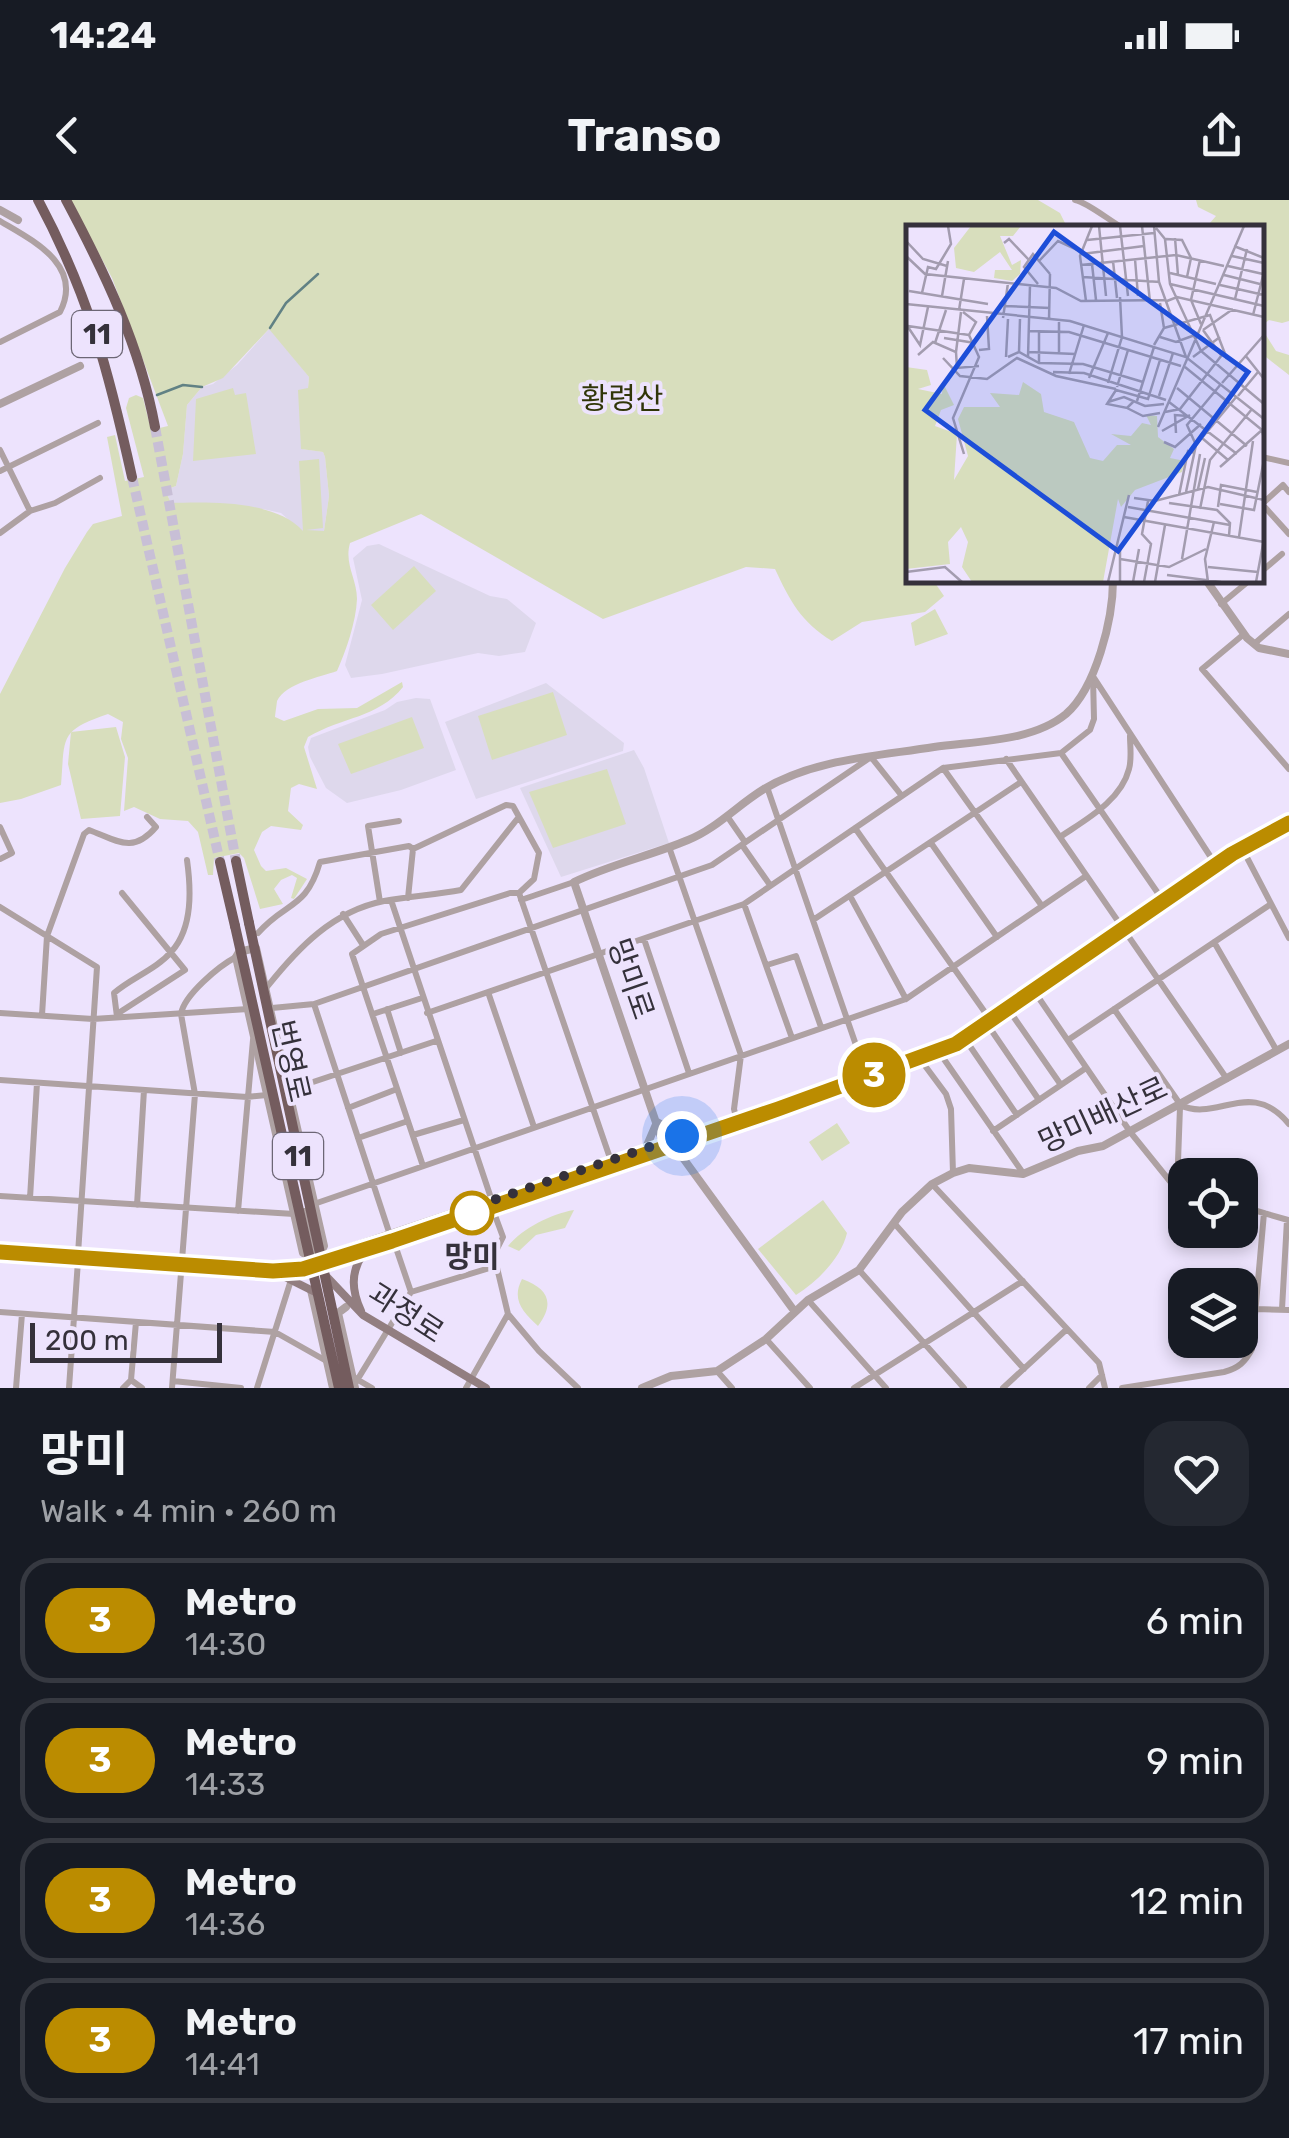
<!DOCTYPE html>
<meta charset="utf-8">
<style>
:root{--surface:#171b24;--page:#242831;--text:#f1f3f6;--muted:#9ea1a6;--line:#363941}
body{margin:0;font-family:Rubik,"Noto Sans KR",sans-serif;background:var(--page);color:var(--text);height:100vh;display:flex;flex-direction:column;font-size:38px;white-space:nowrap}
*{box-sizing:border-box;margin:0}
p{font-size:32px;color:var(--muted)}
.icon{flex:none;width:55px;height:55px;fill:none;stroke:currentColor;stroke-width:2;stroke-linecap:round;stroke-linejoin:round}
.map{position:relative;height:1188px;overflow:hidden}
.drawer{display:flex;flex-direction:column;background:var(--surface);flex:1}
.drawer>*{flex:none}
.badge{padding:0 20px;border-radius:32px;font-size:35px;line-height:65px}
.controls{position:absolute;left:1168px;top:958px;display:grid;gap:20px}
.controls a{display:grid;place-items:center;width:90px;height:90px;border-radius:20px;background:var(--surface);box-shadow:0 5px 15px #0003;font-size:50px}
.scale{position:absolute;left:30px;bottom:25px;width:192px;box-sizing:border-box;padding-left:10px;border:5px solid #35313b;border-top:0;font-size:28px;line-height:35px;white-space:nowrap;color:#35313b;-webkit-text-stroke:8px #ede3fd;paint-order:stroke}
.you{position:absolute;width:50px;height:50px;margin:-25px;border:8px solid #fff;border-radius:50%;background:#1a73e8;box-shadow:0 0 0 15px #1a73e833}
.map>.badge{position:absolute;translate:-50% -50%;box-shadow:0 0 0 5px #fff}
.round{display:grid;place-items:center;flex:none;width:105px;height:105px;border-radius:30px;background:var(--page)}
.overview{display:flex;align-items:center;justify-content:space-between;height:170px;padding:0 40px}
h1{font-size:48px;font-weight:700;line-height:75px}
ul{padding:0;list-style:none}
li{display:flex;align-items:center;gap:30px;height:125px;margin:0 20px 15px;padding:0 20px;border:5px solid var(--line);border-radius:30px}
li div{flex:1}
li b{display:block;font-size:38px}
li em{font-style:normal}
li .badge{min-width:110px;font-weight:700;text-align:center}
.status{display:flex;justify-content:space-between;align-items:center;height:70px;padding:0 50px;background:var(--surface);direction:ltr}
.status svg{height:28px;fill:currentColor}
header{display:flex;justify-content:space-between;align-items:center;height:130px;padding:0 40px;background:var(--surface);font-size:45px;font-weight:700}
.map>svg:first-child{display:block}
.education{fill:#ded8ec}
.green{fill:#d8debd;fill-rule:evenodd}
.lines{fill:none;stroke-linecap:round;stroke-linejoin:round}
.stream{stroke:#618184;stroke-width:2.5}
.trunk-tunnel{stroke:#c8bfd6;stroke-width:10;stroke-dasharray:10 5;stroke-linecap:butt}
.minor{stroke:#aea1a2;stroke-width:6}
.tertiary{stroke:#aea1a2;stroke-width:8}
.secondary{stroke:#927e80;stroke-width:8}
.trunk{stroke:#745c5e;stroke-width:10}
.trunk-bridge{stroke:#745c5e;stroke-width:10}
.line-casing{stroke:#fff;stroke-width:22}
.line{stroke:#bb8c00;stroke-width:15}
.walk{stroke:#35313b;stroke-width:10;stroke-dasharray:0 18}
.stop-dot{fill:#fff;stroke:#bb8c00;stroke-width:5}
.labels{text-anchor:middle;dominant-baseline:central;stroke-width:8;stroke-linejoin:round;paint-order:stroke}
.shield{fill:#ede3fd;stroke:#6c6675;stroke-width:2.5}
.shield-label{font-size:28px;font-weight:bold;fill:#35313b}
.park-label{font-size:30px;fill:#303508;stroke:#ede3fd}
.street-label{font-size:30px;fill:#35313b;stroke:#ede3fd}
.stop-label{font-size:30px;font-weight:bold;fill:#35313b;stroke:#ede3fd}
.inset-road{fill:none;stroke:#a39caf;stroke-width:2.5}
.view{fill:#1d4ed8;fill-opacity:0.15;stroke:#1d4ed8;stroke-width:5}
.inset-edge{fill:none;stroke:#35313b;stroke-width:5}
</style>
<div class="status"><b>14:24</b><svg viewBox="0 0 49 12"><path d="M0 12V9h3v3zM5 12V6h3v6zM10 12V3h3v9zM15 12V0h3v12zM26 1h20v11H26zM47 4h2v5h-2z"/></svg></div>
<header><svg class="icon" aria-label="back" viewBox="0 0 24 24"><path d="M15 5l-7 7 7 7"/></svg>Transo<svg class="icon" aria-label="share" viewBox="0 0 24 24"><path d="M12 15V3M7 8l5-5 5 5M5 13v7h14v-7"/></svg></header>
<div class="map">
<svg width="1289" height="1188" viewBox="0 0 1289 1188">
<rect width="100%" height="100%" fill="#ede3fd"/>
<path class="education" d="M270,128L309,177L302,249L323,252L325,257L329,296L324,331H301L281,313L263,309L171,303L165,290L176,286L183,254L187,205L202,187L213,184L237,165Z
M379,344L490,396L507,399L536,423L525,452L499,456L478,453L382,474L351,478L345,465L362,400L353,358L367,346Z
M546,483L624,543L623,551L476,599L445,522Z
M416,498L430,499L456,570L401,590L347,603L326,588L310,557L308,547L311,538L385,510L397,502Z
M634,550L644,568L669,643L561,677L520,588Z"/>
<path class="green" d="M70,0H1038L1060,13L1067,27L909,28V380H933L944,396L925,412L862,422L832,441C801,422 790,401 775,369L746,367L603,419L421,314L350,343C344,364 357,379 357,399C356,422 346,451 337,471C320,477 286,483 277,501C277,502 275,516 275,517L284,521L318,509L357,508L402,482L403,487C378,518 342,517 308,537L304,547L317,589L299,584L291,588L288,611L303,625L301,630L271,626L262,632L254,650L261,666L266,671L286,668L307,679L294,699L291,698L297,678L292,675L281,680L274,689L283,704L260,709L244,658L239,653L214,658L213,675H208L198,632L188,621L160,619L134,607L124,611L128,558L121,539L123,522L108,514C59,531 65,536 61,585L21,599L0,603V494L65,368L87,332L93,324L122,316L107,237L115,235L125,281L144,277L126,208L129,198L136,195L143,198L151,230L168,226L112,78ZM269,129L309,177L308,188L298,190L301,249L323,252L325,257L329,296L324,331L306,330L323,328L319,259L299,261L303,331C275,300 211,302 171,303L165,290L176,286L183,254L187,205L202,187L223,178Z
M1196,0H1289V121L1282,123L1269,120L1263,125L1264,132L1276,151L1289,155V175L1262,154V28L1211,27L1209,24L1216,16L1198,7Z
M233,188L235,195L246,193L256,254L193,261L196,199Z
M414,366L436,391L393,430L371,405Z
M935,409L948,434L915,446L911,423Z
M553,492L567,535L492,560L478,516Z
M412,517L424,548L351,574L338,544Z
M116,527L125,557L120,616L81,619L68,564L71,532Z
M607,569L626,624L553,648L529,592Z
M837,923L850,943L822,961L809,942Z
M823,1000L847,1033C841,1058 818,1081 796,1095L758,1049Z
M574,1010L565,1028L536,1035L519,1051L508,1046C523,1028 551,1014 574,1010Z
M522,1079C547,1088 556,1102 538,1126C523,1112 511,1100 522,1079Z"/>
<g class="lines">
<path class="stream" d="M270,128L286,103L318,74
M157,195L183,185L202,187"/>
<path class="trunk-tunnel" d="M155,227L236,661
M132,277L220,662"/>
<path class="minor" d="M1075,0C1087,2 1110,21 1123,28
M0,21C32,40 84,65 60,112L0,142
M0,250L30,311
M1262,257L1289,263
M0,271L98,223
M1262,304L1289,334
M1262,304L1283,285L1289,292
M0,333L30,311L55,303L100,278
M1262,371L1282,354
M1221,404L1250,380
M1244,434L1202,469L1289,569
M1254,444L1289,414
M1094,478L1214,662
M1061,553L1162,699
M1006,559L1227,879
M943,568L1042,706
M767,587L867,877
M727,616L745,642
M0,627L12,653L0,659
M855,628L989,818
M1060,637C1085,620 1121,601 1129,569C1132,559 1130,546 1130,536
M931,643L997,737
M742,645L770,685
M669,647L741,855L734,909L737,921
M1242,648L1289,738
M519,693L611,961
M850,696L906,799
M408,698L413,649L506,605L513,606L539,653L534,679L519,693H510L381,734L352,754L423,966
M391,700L492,1001
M521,700L574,682
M380,702L368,626L399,621
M744,704L792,838
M0,707L97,767L78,1054
M343,714L363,745
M813,720L1021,582
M258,733C286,701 306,710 320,662L409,646L413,649
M644,739L689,873
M1214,742L1277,851
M767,765L796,756L821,827
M267,787C298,748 333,711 384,701C409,696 435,695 461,690L518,618
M1032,788L1131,933L1177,990
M488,792L534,927
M314,804L390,1035
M1006,806L1061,885
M272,808L314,804L712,665L871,557L902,596
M387,809L401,853
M1114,809L1180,904
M0,813L93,819L248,809
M427,813L744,704L943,568L1061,553L1090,530L1094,519L1093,477
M117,814L185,770L122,693
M373,814L422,798
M42,815L47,736L84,634L89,630C118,641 133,654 156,627L147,617
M117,817L114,793C131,778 157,769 172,751C193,727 191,689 187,660
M985,821L1039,900
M963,836L1017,915
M1068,840L1271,704
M939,852L1023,973
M920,859L946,894L951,909L953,973
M0,880L247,897L267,895
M289,890L436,841
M1180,905C1217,923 1250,877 1289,924
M348,908L397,889
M993,931L1086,868
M413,935L464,920
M358,938L408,921
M932,984L1099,1163L1105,1188
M1177,989L1180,907
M0,996L294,1014
M30,998L37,883
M314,1004L906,799L1086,676
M137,1005L144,890
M1240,1006L1288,1020
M493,1010L503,1037L494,1055L508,1114L539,1151L578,1188
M238,1011L253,840
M894,1023L1024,1169
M394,1042L411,1092
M859,1070L964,1188
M808,1100L886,1188
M1256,1109L1289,1110
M1282,1109L1287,1020
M0,1112L275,1132L330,1163
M766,1139L810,1188
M717,1171L732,1188
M353,1177L372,1188
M131,1180L136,1122
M131,1180L142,1188
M173,1181L241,1188
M356,1182L411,1092L496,1066
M16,1188L22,1114
M69,1188L78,1061
M123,1188L131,1180
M172,1188L195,894L181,814C184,795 219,766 236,757
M257,1188L291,1080
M466,1188L508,1114
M854,1188L1023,1081
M1003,1188L1067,1129
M1089,1188L1102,1175
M1122,1188L1224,1172C1239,1168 1245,1162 1252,1149L1264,1013"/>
<path class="tertiary" d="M0,10L18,20
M0,204L80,166
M1206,380L1247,438L1259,448L1289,454
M256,748L324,1046L317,1060L303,1053L236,757L239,752Z
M645,950L657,922L682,936
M294,1014L305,1012L317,1060
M311,1090L333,1188
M346,1107L338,1113L355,1188
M795,1112L683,958L663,943L574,682C611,664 650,656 688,640C716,629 739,604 764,589C814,559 878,556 934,547C976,541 1032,542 1066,514C1096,488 1113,419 1113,380
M642,1188L671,1176L717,1171L766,1139L808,1100L859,1070L902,1012L932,984L953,973L969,968L1023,974L1078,951L1103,946L1289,844"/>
<path class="secondary" d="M0,1050L190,1065L274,1069L298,1065L682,936L716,928L939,852L1214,662L1289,623
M0,1057L258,1075L307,1073L672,950L703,935
M285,1077L317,1093
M327,1077L363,1115L486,1188
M361,1111C352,1091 350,1073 363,1054"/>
<path class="trunk" d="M38,0C89,95 109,173 132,277
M66,0C105,73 140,146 155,227
M236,661L249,723
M220,662L235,726"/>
<path class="trunk-bridge" d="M249,723L349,1188
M235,726L339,1188"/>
</g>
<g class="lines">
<defs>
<path id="line" d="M0,1052L273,1071L303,1069L392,1041L778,909L956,844L1232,654L1289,623"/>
</defs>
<use href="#line" class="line-casing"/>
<use href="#line" class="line"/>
<path class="walk" d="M472,1013L458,1012L682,936"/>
</g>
<circle class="stop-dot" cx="472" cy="1013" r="20"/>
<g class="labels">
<g class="shield">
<rect x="72" y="111" width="50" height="46" rx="8"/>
<rect x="273" y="933" width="50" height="46" rx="8"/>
</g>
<g class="shield-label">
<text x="97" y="134">11</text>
<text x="298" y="956">11</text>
</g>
<g class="park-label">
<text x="622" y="199">황령산</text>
</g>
<g class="street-label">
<text transform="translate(631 779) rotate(71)">망미로</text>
<text transform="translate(291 861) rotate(77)">번영로</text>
<text transform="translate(1103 915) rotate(-25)">망미배산로</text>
<text transform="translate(406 1113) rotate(33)">과정로</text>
</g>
<g class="stop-label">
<text x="472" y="1057">망미</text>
</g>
</g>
<g transform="translate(906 25)">
<rect width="358" height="358" fill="#ede3fd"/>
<path d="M65,1H115L107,11H94L106,40L115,35L114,49L106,56L88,53L89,45H106L94,27L68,47L50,43L48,23ZM0,142L21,145L25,160L12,164L36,169L37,158L48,180L35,185L29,201L51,209L48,255L62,231L52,194L58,182H94L84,168L113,170L117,157L135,169L138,187L168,197L184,233L197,236L211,220H225L205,209L225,211L236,198L245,200L240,190L251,191L252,212L268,224L264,233L279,236L276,247L229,265L215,282L212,274L197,357H66L56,342L62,317L55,302L42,317L44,339L0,344Z" fill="#d8debd"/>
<path class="inset-road" d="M193,1L200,71M214,1L222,71M236,1L244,77M248,1L253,57L280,132M250,3L259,14L264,59L295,126L358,179M269,13L272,50M260,14L276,15L285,33L281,52M181,15L248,8M0,16L17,34L41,41M98,18L103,14L123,35M328,21L358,33M176,29L238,21M0,31L19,49L150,63L175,76L260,75M326,31L358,38M229,34L232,71M294,35L285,75L295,99M133,36L152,16L176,27M207,36L211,73M186,39L190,75M175,40L270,30L318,41M322,41L357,49M264,48L310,59M318,50L354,59M177,52L254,57M132,59L118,42L127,29L144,49M264,59L358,81M314,60L358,70M0,61V99L14,120L22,82M3,66L82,79M16,68L22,42L30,44L45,19L42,1M36,71L42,36M329,74L341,24M180,76L174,31L186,1M261,76L271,72L358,92M0,79L164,96L280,132L358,194M98,81L144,83M53,85L58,54M57,87L70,97L63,110L73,132L47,193L58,229M347,90L358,47M97,93L102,58M143,95L144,49M2,101L63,110M258,103L304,90L321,134M297,105L327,84M297,105L315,130M123,106L163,107L275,141M254,112L270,117L289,110M38,113L69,118M29,118L40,85M248,120L258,103L254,78M73,125L83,124L81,91M50,127L55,87M113,127L114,94M123,127L169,129M153,127V95M12,130L27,117L50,127L51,143L73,141M339,130L358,154M100,132L102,94M102,132L113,127L133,138L177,139L237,157M122,132L124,60M287,132L314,112M37,133L54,151L81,154L111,133L150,151L210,164M133,138V106M279,142L356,205L358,214M147,147L178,148L260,175M163,149L178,100M183,153L202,108M202,158L216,112L214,72M316,158L358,110M211,162L222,125M271,163L341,221M253,171L267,128M332,171L352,147M231,176L248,122M202,177L218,172L239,181L258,179M227,177L221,183L201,179L210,165L242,174L254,135M263,177L331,229M221,183L237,191L254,188M259,187L274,184L319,126M252,202L338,1M256,206L284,190M270,208L269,190L282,191M296,213L322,235M258,217L269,222L295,199M290,220L281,200L315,159M314,242L356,205M292,264L299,233M280,267L290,220L331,171M273,270L282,226L289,228M228,273L249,276L302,262L358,275M263,278L311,285L324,298L323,311M314,279L348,285L358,235M222,282L324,300M312,282L315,260L351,267M294,284L304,235L346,184M218,292L358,317M333,312L347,216M214,321V357M214,334L263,342L300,324M276,334L294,229M302,342L352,347M0,347L39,342L56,357M261,350L315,357M202,357L223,270M227,357L233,324M238,357L245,319L236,309L242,276M249,357L259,300M302,357L299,334L308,297M350,357L358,314"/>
<path class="view" d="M148,7L342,147L212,326L19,185Z"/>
<rect width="358" height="358" class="inset-edge"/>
</g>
</svg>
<div class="controls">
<a><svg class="icon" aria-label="locate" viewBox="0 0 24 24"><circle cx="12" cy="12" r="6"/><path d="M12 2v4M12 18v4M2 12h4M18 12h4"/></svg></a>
<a><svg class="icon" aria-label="layers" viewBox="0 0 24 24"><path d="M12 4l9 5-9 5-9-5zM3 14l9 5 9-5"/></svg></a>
</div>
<div class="scale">200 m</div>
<div class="you" style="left:682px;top:936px"></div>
<b class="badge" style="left:874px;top:875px;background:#bb8c00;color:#fff">3</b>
</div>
<section class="drawer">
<div class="overview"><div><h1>망미</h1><p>Walk · 4 min · 260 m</p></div><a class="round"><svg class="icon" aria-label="heart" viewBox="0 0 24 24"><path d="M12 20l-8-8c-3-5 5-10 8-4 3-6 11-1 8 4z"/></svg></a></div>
<ul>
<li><span class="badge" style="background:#bb8c00;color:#fff">3</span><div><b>Metro</b><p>14:30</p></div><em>6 min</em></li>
<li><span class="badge" style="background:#bb8c00;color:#fff">3</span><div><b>Metro</b><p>14:33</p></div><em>9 min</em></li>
<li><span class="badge" style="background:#bb8c00;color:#fff">3</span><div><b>Metro</b><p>14:36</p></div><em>12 min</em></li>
<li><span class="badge" style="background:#bb8c00;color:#fff">3</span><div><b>Metro</b><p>14:41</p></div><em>17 min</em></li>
</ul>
</section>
